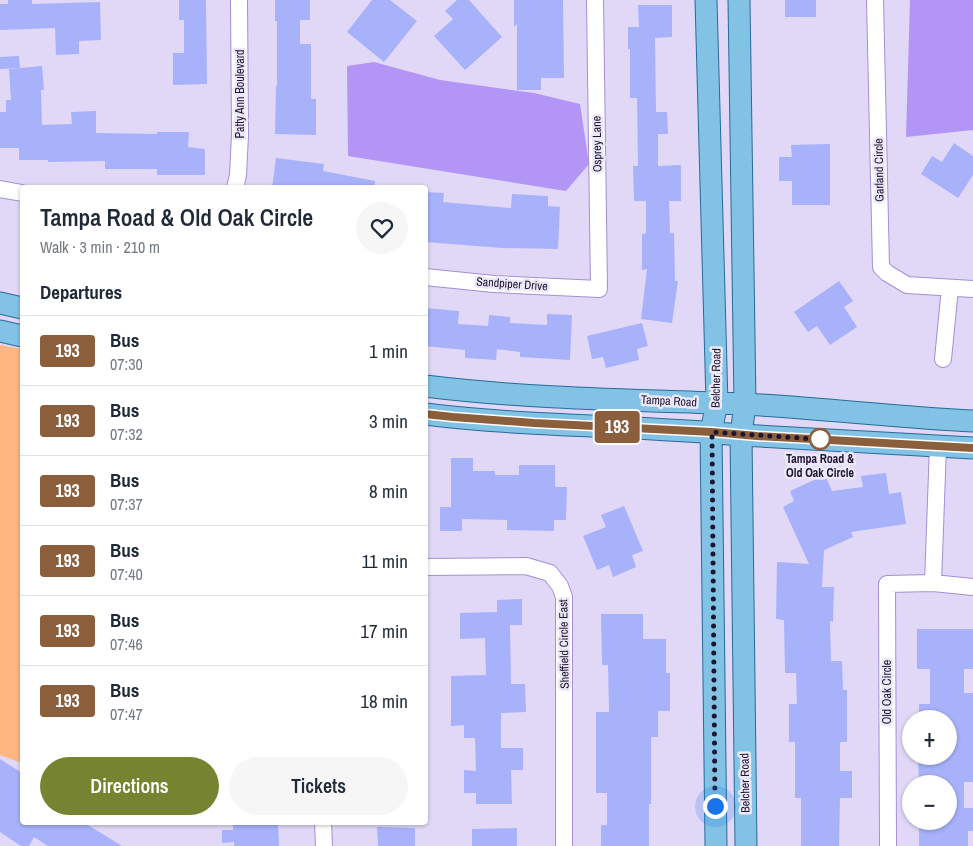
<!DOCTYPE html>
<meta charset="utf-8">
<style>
:root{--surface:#fff;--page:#f6f6f7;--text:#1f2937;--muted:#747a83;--line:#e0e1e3;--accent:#768330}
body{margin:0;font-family:"Archivo Narrow",sans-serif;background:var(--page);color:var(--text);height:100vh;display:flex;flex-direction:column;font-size:19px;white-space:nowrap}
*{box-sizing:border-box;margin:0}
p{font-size:16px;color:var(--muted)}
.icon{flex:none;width:28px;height:28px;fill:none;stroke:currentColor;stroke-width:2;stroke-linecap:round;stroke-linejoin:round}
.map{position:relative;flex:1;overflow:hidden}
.panel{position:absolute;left:20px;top:185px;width:408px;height:640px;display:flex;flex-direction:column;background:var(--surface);border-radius:5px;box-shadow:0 1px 4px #0004}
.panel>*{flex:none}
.badge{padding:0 10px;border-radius:4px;font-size:18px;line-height:32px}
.fabs{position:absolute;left:902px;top:710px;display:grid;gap:10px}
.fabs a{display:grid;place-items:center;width:55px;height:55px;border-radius:50%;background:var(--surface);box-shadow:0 1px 4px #0004;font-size:25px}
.you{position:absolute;width:25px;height:25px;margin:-12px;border:4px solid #fff;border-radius:50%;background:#1a73e8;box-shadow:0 0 0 8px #1a73e833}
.map>.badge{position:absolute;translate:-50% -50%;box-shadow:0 0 0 2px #fff}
h2{padding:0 20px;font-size:19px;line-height:45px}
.round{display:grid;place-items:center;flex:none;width:52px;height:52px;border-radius:26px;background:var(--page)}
.head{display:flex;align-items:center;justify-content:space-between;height:85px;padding:0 20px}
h1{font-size:24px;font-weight:600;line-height:38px}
.cta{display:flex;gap:10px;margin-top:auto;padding:10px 20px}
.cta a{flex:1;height:58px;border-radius:30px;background:var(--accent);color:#fff;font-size:20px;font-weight:600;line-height:58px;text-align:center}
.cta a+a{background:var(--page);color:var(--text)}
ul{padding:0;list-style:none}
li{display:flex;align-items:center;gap:15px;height:70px;padding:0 20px;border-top:1px solid var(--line)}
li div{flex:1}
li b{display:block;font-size:19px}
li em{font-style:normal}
li .badge{min-width:55px;font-weight:700;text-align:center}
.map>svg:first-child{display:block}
.green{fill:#ffb782}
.water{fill:#b395f5}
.building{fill:#a7b2fb}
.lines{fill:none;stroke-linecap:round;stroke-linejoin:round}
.minor-casing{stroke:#a48fd6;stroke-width:18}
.major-casing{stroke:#286b9a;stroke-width:23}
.minor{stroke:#fff;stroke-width:16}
.major{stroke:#82c2e4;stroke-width:21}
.line-casing{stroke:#fff;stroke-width:11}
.line{stroke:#8b5e3c;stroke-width:8}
.walk{stroke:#1e1531;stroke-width:5;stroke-dasharray:0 9}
.stop-dot{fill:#fff;stroke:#8b5e3c;stroke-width:2.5}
.labels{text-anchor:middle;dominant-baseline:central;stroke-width:5;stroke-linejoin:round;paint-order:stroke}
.street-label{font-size:12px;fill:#1e1531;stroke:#ebe8f7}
.stop-label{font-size:12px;font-weight:bold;fill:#1e1531;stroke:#ebe8f7}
</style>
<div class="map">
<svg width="973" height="846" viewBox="0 0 973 846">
<rect width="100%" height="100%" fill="#e0d8f6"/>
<path class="green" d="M0,345L22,349V763L0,755Z"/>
<path class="water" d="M910,0H973V130L906,137Z
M374,62L440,80L534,93L580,104L589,164L566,191L348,156L347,66Z"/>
<path class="building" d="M8,0H32V4L100,2L101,40L79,41V54L56,55L55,28L0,30V4H8Z
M179,0H206L207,84L173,85V53H184V20H179Z
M275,0H310V20H300V44H311V99H316V135L275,134L276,86H277V21H275Z
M372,0H390L417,21L384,62L347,32Z
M457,0H469L502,37L465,70L434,36L453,19L445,11Z
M514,0H563L564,78H541V90H517V24L514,27Z
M785,0H816V17H785Z
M638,5H672V37L655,38L656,112H667L668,134H658V166L681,165V201H669L670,233H674L675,281H678L672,323L641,319L647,269L642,270V234L646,233V201H634L633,166H638L637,98H630V49H628V27H639Z
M19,56L20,68L0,69V57Z
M42,66L44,90H41L42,125L72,124L71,112L96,111V133L157,134V132H189L188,147L205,149V175H157V169H105V161L48,162V160H19V148H0V112H6V100H11L9,69Z
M954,143L973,156V175L958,198L921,174L932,156L942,162Z
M830,144V205H792V181H779V157H792L791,145Z
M276,158L324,164L323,171L375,181L374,188H272Z
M425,192L444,193L443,202L511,208L512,194L548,196V206L560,207L558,249L502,248L425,242Z
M839,281L853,301L844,307L857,327L830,345L817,326L808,332L794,312Z
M426,308L459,311L458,324L488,326L489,315L510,317V323L547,325V314L572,315L570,360L520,357V352L497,349L496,360L465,358V350L425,346Z
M642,323L648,346L637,349L639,360L606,368L603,357L592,359L587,336Z
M451,458H473V471H495V475H519V465H555V487H567L566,520H554V531L507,530V520L462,519V531H440V507H451Z
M886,473L889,494L901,492L906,524L851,532L853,537L824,550L822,587H834L833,622L830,621L831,661H842L843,690H847V742H840V771H852V798H840L839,846H801V798H795V742H789V704H797L796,673H785L784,620L776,619L777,562L809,564L783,507L794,501L790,491L825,475L832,491L863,487L861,476Z
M624,506L643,551L632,555L636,567L613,577L609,565L597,570L583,536L606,527L601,515Z
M522,599V625H510L511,684H525L526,712L501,713V748H523V770H511L512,804H476V793H464V770L476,771L475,738H464V725L451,726V676L486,675L485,638L460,639V613L497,612V600Z
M601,614H643V639H666V673H670V711H658V737H651V804H649V846H601V825H607V793H596V712H609L608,665H602Z
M917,629H973V669H964V693H973V782H964V808H973V831H968V846H919V821H949V784H919L918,756H949V719H919V704H930V669H917Z
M0,759L22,773V822H83L122,846H48L34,837L29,846H21L0,832Z
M233,822H278L279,846H234V842L222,843V830H233Z
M377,827L415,828V846H378Z
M517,828V846H472V829Z"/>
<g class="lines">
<defs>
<path id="minor" d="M875,0L881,267L887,273L907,285L973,289
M235,188L238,175L240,135L239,0
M0,189L22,193
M425,277L494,284L599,289L595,0
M943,359L950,288
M425,567L526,566L550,573L560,586L564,597V846
M933,583L938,446
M323,822L324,846
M888,846L887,584L933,583L973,587"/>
<path id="major" d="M706,0L717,403L711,432L716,846
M739,0L745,404L741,435L746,846
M0,303L22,308
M0,331L22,336
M425,386C530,399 637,400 743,404C819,408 896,417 973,421
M425,414C530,427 636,425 741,435L973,448"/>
</defs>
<use href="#minor" class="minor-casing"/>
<use href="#major" class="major-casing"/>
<use href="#minor" class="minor"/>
<use href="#major" class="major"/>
</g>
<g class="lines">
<defs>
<path id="line" d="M425,414L453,417L534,423L712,432L757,436L973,448"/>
</defs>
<use href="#line" class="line-casing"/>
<use href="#line" class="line"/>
<path class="walk" d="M715,806L712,432L828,440L820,439"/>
</g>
<circle class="stop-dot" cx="820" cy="439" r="10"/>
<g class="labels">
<g class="street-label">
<text transform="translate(240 94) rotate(-90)">Patty Ann Boulevard</text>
<text transform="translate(597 144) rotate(-91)">Osprey Lane</text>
<text transform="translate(879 170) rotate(-91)">Garland Circle</text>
<text transform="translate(512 284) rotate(4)">Sandpiper Drive</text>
<text transform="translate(716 378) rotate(-89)">Belcher Road</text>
<text transform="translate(669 401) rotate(3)">Tampa Road</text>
<text transform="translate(564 644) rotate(-91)">Sheffield Circle East</text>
<text transform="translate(887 692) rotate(-90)">Old Oak Circle</text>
<text transform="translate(745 783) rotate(-91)">Belcher Road</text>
</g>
<g class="stop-label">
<text x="820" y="459">Tampa Road &amp;<tspan x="820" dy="14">Old Oak Circle</tspan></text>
</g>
</g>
</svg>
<div class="fabs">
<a>+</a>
<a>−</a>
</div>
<div class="you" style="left:715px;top:806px"></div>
<b class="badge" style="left:617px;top:427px;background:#8b5e3c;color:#fff">193</b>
<section class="panel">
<div class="head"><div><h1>Tampa Road &amp; Old Oak Circle</h1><p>Walk · 3 min · 210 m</p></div><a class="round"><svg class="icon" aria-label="heart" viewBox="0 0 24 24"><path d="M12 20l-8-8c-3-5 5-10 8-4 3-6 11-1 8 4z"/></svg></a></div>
<h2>Departures</h2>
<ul>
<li><span class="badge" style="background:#8b5e3c;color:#fff">193</span><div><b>Bus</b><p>07:30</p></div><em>1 min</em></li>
<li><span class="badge" style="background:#8b5e3c;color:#fff">193</span><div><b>Bus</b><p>07:32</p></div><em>3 min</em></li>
<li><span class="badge" style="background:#8b5e3c;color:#fff">193</span><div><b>Bus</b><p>07:37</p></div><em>8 min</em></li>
<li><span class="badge" style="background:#8b5e3c;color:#fff">193</span><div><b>Bus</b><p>07:40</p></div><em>11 min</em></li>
<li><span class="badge" style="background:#8b5e3c;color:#fff">193</span><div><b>Bus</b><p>07:46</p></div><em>17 min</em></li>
<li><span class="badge" style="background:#8b5e3c;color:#fff">193</span><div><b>Bus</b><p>07:47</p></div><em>18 min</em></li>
</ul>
<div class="cta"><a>Directions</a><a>Tickets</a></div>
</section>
</div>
